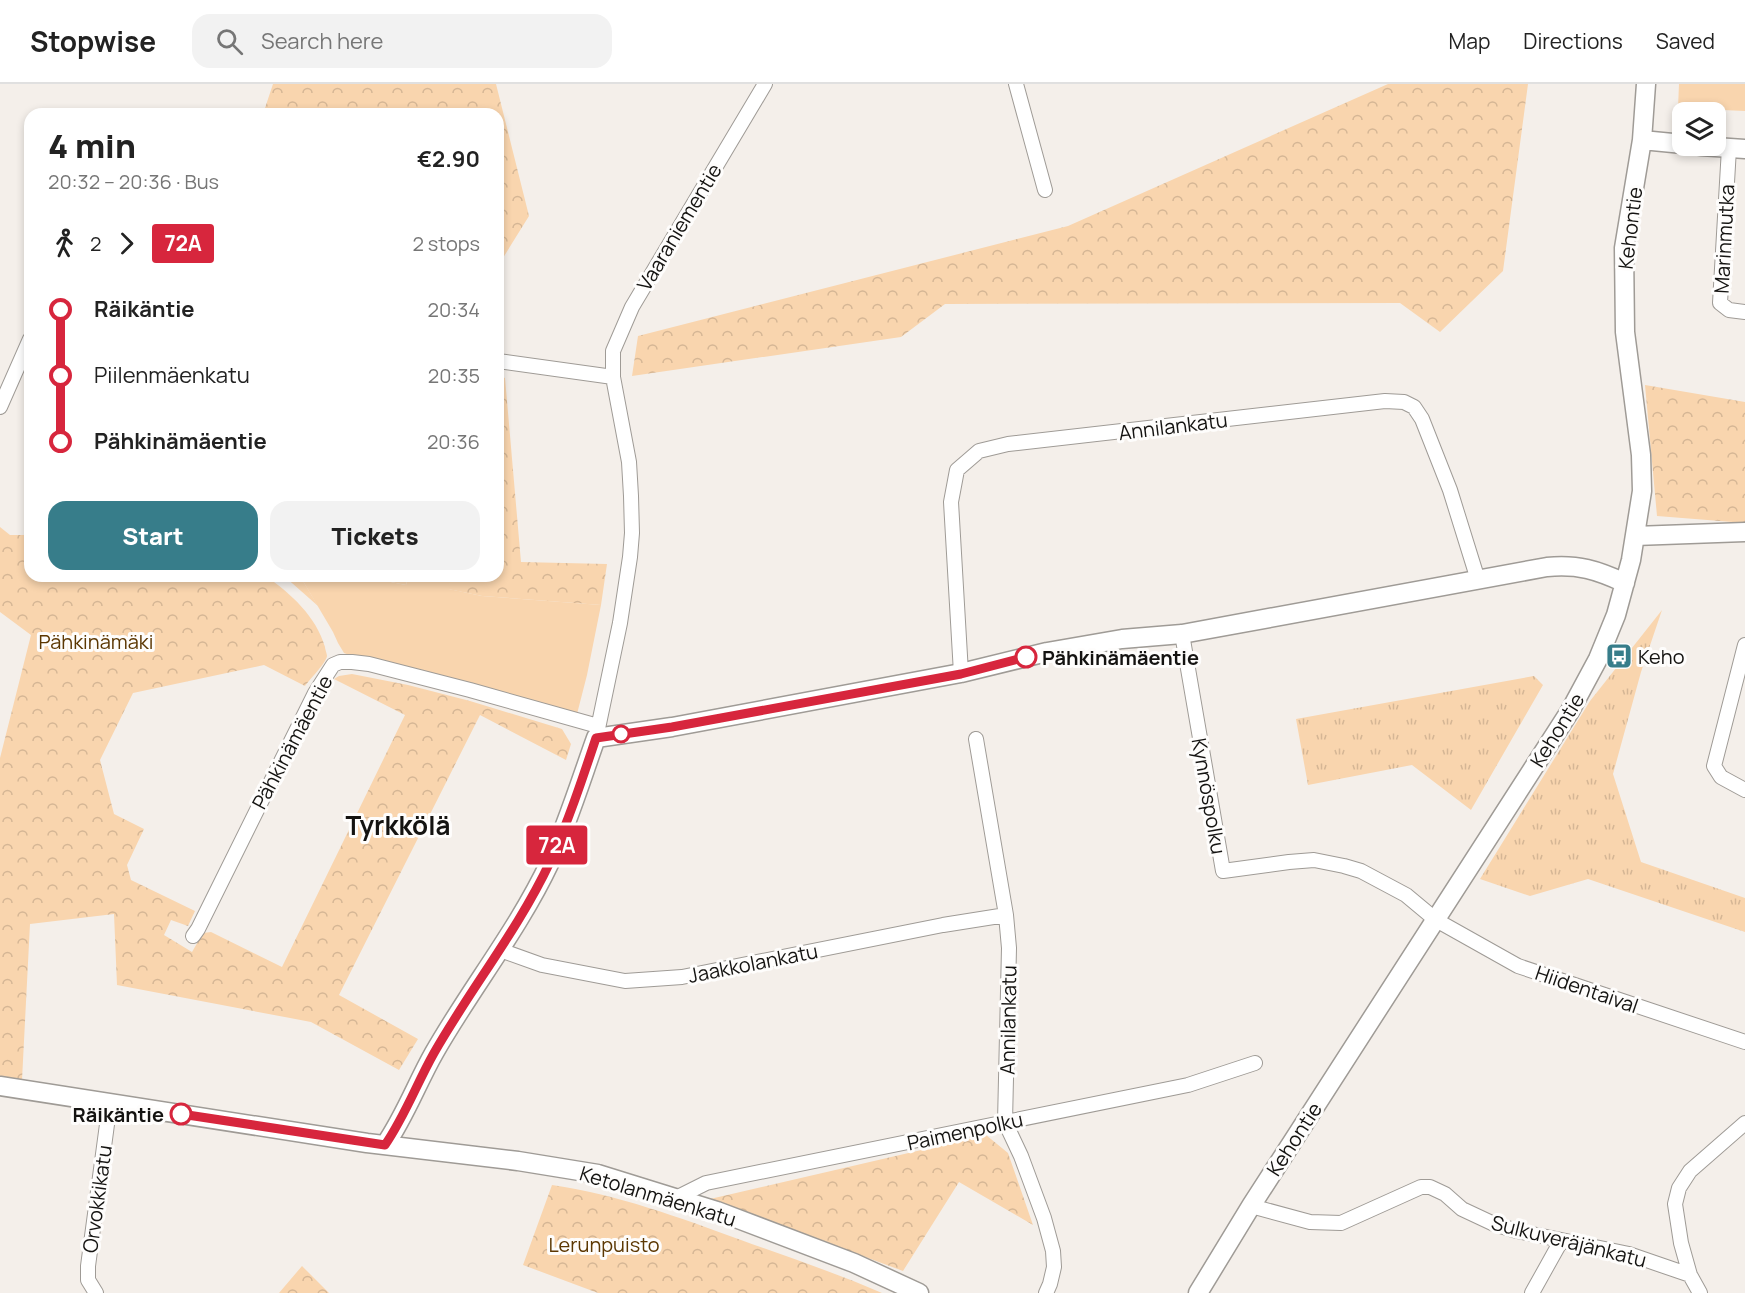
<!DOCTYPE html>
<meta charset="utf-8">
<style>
:root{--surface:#fff;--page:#f2f2f2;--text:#222;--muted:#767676;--line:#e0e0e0;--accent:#377d8a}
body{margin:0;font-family:Manrope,sans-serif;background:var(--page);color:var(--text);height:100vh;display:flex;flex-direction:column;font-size:22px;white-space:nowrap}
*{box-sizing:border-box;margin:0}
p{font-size:20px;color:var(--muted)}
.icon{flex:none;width:33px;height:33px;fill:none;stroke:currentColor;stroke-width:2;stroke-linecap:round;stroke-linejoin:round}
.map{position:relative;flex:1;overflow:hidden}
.sheet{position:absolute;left:24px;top:24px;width:480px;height:474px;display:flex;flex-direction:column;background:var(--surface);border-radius:18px;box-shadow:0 3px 9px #0003}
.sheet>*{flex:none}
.badge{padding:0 12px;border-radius:4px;font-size:21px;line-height:39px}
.fabs{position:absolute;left:1672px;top:18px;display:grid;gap:12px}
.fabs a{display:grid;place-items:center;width:54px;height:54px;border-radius:12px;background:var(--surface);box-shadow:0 3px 9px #0003;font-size:30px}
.map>.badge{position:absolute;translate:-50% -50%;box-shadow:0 0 0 3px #fff}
.legs{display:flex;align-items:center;gap:9px;height:66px;padding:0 24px;font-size:20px}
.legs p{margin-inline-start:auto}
.summary{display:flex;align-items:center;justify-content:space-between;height:102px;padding:0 24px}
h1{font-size:33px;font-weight:800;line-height:45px}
.primary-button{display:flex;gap:12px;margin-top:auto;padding:12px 24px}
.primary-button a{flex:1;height:69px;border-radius:18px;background:var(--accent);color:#fff;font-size:24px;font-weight:800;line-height:69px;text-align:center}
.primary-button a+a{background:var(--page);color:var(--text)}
ul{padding:0 24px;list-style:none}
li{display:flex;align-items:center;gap:21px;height:66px;font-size:22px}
li i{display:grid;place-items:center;width:9px;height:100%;margin:0 8px;background:currentColor}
li i::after{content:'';width:15px;height:15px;margin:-8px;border:4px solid;border-radius:50%;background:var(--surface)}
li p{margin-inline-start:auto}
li:first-child i{background:linear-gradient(#0000 50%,currentColor 0)}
li:last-child i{background:linear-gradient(currentColor 50%,#0000 0)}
header{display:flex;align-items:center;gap:36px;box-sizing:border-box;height:84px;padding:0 30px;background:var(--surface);border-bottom:2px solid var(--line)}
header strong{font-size:28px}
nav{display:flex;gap:33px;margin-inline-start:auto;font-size:21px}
.search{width:420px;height:54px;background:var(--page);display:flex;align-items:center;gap:15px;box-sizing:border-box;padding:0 21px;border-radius:18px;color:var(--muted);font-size:22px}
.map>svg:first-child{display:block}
.grass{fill:url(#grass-tufts)}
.forest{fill:url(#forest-crowns)}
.park{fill:#f9d5ae}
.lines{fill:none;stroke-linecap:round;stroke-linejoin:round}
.street-casing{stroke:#9f9b96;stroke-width:16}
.secondary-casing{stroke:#9f9b96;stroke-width:21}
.street{stroke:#fff;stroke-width:14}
.secondary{stroke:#fff;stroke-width:18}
.line-1-casing{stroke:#fff;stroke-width:14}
.line-1{stroke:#d7263d;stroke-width:9}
.stop-1-dot{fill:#fff;stroke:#d7263d;stroke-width:3}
.labels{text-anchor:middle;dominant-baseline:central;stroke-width:6;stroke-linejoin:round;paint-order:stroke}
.street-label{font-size:20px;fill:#141311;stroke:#fefdfc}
.park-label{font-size:20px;fill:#5c3702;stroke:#fefdfc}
.poi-label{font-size:20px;fill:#141311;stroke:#fefdfc;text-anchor:start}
.stop-label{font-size:20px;font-weight:bold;fill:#141311;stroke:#fefdfc;text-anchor:start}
.district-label{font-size:26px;font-weight:bold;fill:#141311;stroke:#fefdfc}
</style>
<header>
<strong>Stopwise</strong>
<div class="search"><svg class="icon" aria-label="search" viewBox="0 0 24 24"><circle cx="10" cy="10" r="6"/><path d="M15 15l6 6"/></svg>Search here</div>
<nav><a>Map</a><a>Directions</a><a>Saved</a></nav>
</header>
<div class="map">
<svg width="1745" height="1209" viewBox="0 0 1745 1209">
<defs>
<pattern id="grass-tufts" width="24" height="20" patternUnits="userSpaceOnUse" patternTransform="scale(1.5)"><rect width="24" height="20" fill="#f9d5ae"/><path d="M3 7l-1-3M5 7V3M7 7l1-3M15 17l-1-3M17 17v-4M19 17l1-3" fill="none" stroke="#d5b695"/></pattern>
<pattern id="forest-crowns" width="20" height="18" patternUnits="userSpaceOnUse" patternTransform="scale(1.5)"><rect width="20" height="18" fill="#f9d5ae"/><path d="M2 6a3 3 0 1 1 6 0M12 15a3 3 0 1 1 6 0" fill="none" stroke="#d5b695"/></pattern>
</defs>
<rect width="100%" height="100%" fill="#f4efea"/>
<path class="grass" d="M1662,526L1641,588L1613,690L1641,778L1745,814V848L1588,795L1530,812L1480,795L1590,617Z
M1534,592L1543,601L1471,726L1412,681L1308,701L1296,635Z"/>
<path class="forest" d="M273,0H496L529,132L498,182V30H263Z
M1388,0H1528L1503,187L1440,248L1400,219L945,220L901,253L632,292L638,252L1068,142Z
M498,291L505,294L521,478L607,480L601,521L482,512L448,505L451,492H498Z
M1645,301L1745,318V439L1657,432Z
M0,443L10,451H30V492H266C291,510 316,532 325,563C325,565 327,570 327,572C326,579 310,595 305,602L264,581L133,609L100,676L114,730L144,745L127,781L131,796L195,827L188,842L171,836L164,851L192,868L203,849L211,848L282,883L405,631L334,595L339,592L352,590L408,601L470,617L562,645L571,660L566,676L480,631L339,911L418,955L399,986L311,938L117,901L114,830L30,840L22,996L0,992V674L31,551L0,528Z
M284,492H300L318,522Z
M360,492H408L406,501Z
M986,1051L1008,1069L1033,1141L959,1098L903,1187L710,1115Z
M552,1101C619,1111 678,1133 741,1156C788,1173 836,1189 882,1209H598L523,1181Z
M302,1182L329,1209H279Z"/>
<path class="park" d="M1679,0H1745V27L1678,24Z
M300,492H360L406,501L408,492H451L449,505L482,512L601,521L587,591L577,630L513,611L371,575L352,572L344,569L338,559L333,548Z"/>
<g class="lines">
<defs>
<path id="street" d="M1016,0L1045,106
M1729,64L1720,219L1729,226L1745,228
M498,277L613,293
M0,323L30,255
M1182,550L1223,787L1289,778L1314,776L1344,782L1361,787L1406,811L1436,836L1518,882L1745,958
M1745,561L1714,682L1721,693L1745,706
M961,589L951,418L957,386L979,367L1008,360L1385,317L1404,318L1414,323L1422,335L1450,406L1478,496
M596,654L620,539L630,473L632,449L631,412L629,378L613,293V267L632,223L765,0
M976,655L1006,831L1009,864L1005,1038L1021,1072L1044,1134L1053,1167L1054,1183L1050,1200L1046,1209
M193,852L198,845L315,609L333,581L340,578H352L369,580L470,606L598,642
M500,866L542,881L625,897L682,893L943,841L1006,831
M676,1114L706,1099L1188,1001L1255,979
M1251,1122L1310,1138L1341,1139L1421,1103H1430L1445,1110L1462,1125L1494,1140L1517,1147L1629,1170L1690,1191
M96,1209L88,1196V1182L110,1018
M1532,1209L1561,1157
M1700,1209L1690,1191L1681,1159L1675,1120L1679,1104L1690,1087L1745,1039"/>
<path id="secondary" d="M1642,56L1683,60
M1701,62L1745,65
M1635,452L1745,448
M0,1002L367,1059L518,1077L598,1090L717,1127L854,1179L919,1209
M385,1061C405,1032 417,999 434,969C471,904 518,846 550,778C568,738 581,696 596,654L672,643L961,589L1047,568L1122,555L1182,550L1547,483C1578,480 1597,486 1625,499
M1198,1209L1251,1122L1570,627L1598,575L1616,531L1631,476L1642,407L1641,371L1625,248L1624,164L1642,56L1646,0"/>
</defs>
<use href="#street" class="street-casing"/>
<use href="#secondary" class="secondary-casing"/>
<use href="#street" class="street"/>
<use href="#secondary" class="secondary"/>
</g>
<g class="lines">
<defs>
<path id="line-1" d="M181,1030L385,1061C405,1032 417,999 434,969C471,904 518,846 550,778C568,738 582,696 596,654L672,643L961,590L1026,573"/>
</defs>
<use href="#line-1" class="line-1-casing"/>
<use href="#line-1" class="line-1"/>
</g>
<defs>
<symbol id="bus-square" viewBox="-11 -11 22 22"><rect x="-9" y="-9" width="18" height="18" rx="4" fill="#377d8a" stroke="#fefdfc"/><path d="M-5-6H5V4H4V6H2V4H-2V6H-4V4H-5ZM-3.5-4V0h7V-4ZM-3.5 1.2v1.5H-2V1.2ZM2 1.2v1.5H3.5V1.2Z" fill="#fff"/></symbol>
</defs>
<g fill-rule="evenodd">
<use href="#bus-square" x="1604" y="557" width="30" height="30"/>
</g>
<g class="stop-1-dot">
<circle cx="1026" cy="573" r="10"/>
<circle cx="621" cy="650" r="8"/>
<circle cx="181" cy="1030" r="10"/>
</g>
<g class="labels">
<g class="street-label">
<text transform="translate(679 143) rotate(-59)">Vaaraniementie</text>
<text transform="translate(1630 144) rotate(-83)">Kehontie</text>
<text transform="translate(1724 155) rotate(-87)">Marinmutka</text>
<text transform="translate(1173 342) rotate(-7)">Annilankatu</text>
<text transform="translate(1557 646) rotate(-58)">Kehontie</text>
<text transform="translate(292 658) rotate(-62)">Pähkinämäentie</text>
<text transform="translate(1209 712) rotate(80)">Kynnöspolku</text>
<text transform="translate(753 879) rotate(-11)">Jaakkolankatu</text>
<text transform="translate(1587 905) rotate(19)">Hiidentaival</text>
<text transform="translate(1008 936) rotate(-89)">Annilankatu</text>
<text transform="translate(965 1047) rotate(-12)">Paimenpolku</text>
<text transform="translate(1294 1055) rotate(-57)">Kehontie</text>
<text transform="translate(658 1112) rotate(17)">Ketolanmäenkatu</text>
<text transform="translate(97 1115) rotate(-82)">Orvokkikatu</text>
<text transform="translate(1569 1157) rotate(14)">Sulkuveräjänkatu</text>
</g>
<g class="park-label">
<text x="96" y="557">Pähkinämäki</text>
<text x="604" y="1160">Lerunpuisto</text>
</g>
<g class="poi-label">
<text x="1638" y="572">Keho</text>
</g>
<g class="stop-label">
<text x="1042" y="573">Pähkinämäentie</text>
<text x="164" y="1030" text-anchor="end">Räikäntie</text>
</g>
<g class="district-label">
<text x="398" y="741">Tyrkkölä</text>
</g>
</g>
</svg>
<div class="fabs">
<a><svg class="icon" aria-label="layers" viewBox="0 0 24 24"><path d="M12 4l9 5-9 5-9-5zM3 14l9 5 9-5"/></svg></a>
</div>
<b class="badge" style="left:557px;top:761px;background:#d7263d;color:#fff">72A</b>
<section class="sheet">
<div class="summary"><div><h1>4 min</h1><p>20:32 – 20:36 · Bus</p></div><b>€2.90</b></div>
<div class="legs"><svg class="icon" aria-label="walk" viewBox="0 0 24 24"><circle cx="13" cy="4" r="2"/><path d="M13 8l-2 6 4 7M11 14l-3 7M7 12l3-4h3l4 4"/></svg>2<svg class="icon" aria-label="forward" viewBox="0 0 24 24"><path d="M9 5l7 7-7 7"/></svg><b class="badge" style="background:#d7263d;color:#fff">72A</b><p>2 stops</p></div>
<ul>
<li><i style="color:#d7263d"></i><b>Räikäntie</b><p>20:34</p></li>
<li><i style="color:#d7263d"></i><span>Piilenmäenkatu</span><p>20:35</p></li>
<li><i style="color:#d7263d"></i><b>Pähkinämäentie</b><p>20:36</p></li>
</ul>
<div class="primary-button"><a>Start</a><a>Tickets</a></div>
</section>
</div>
